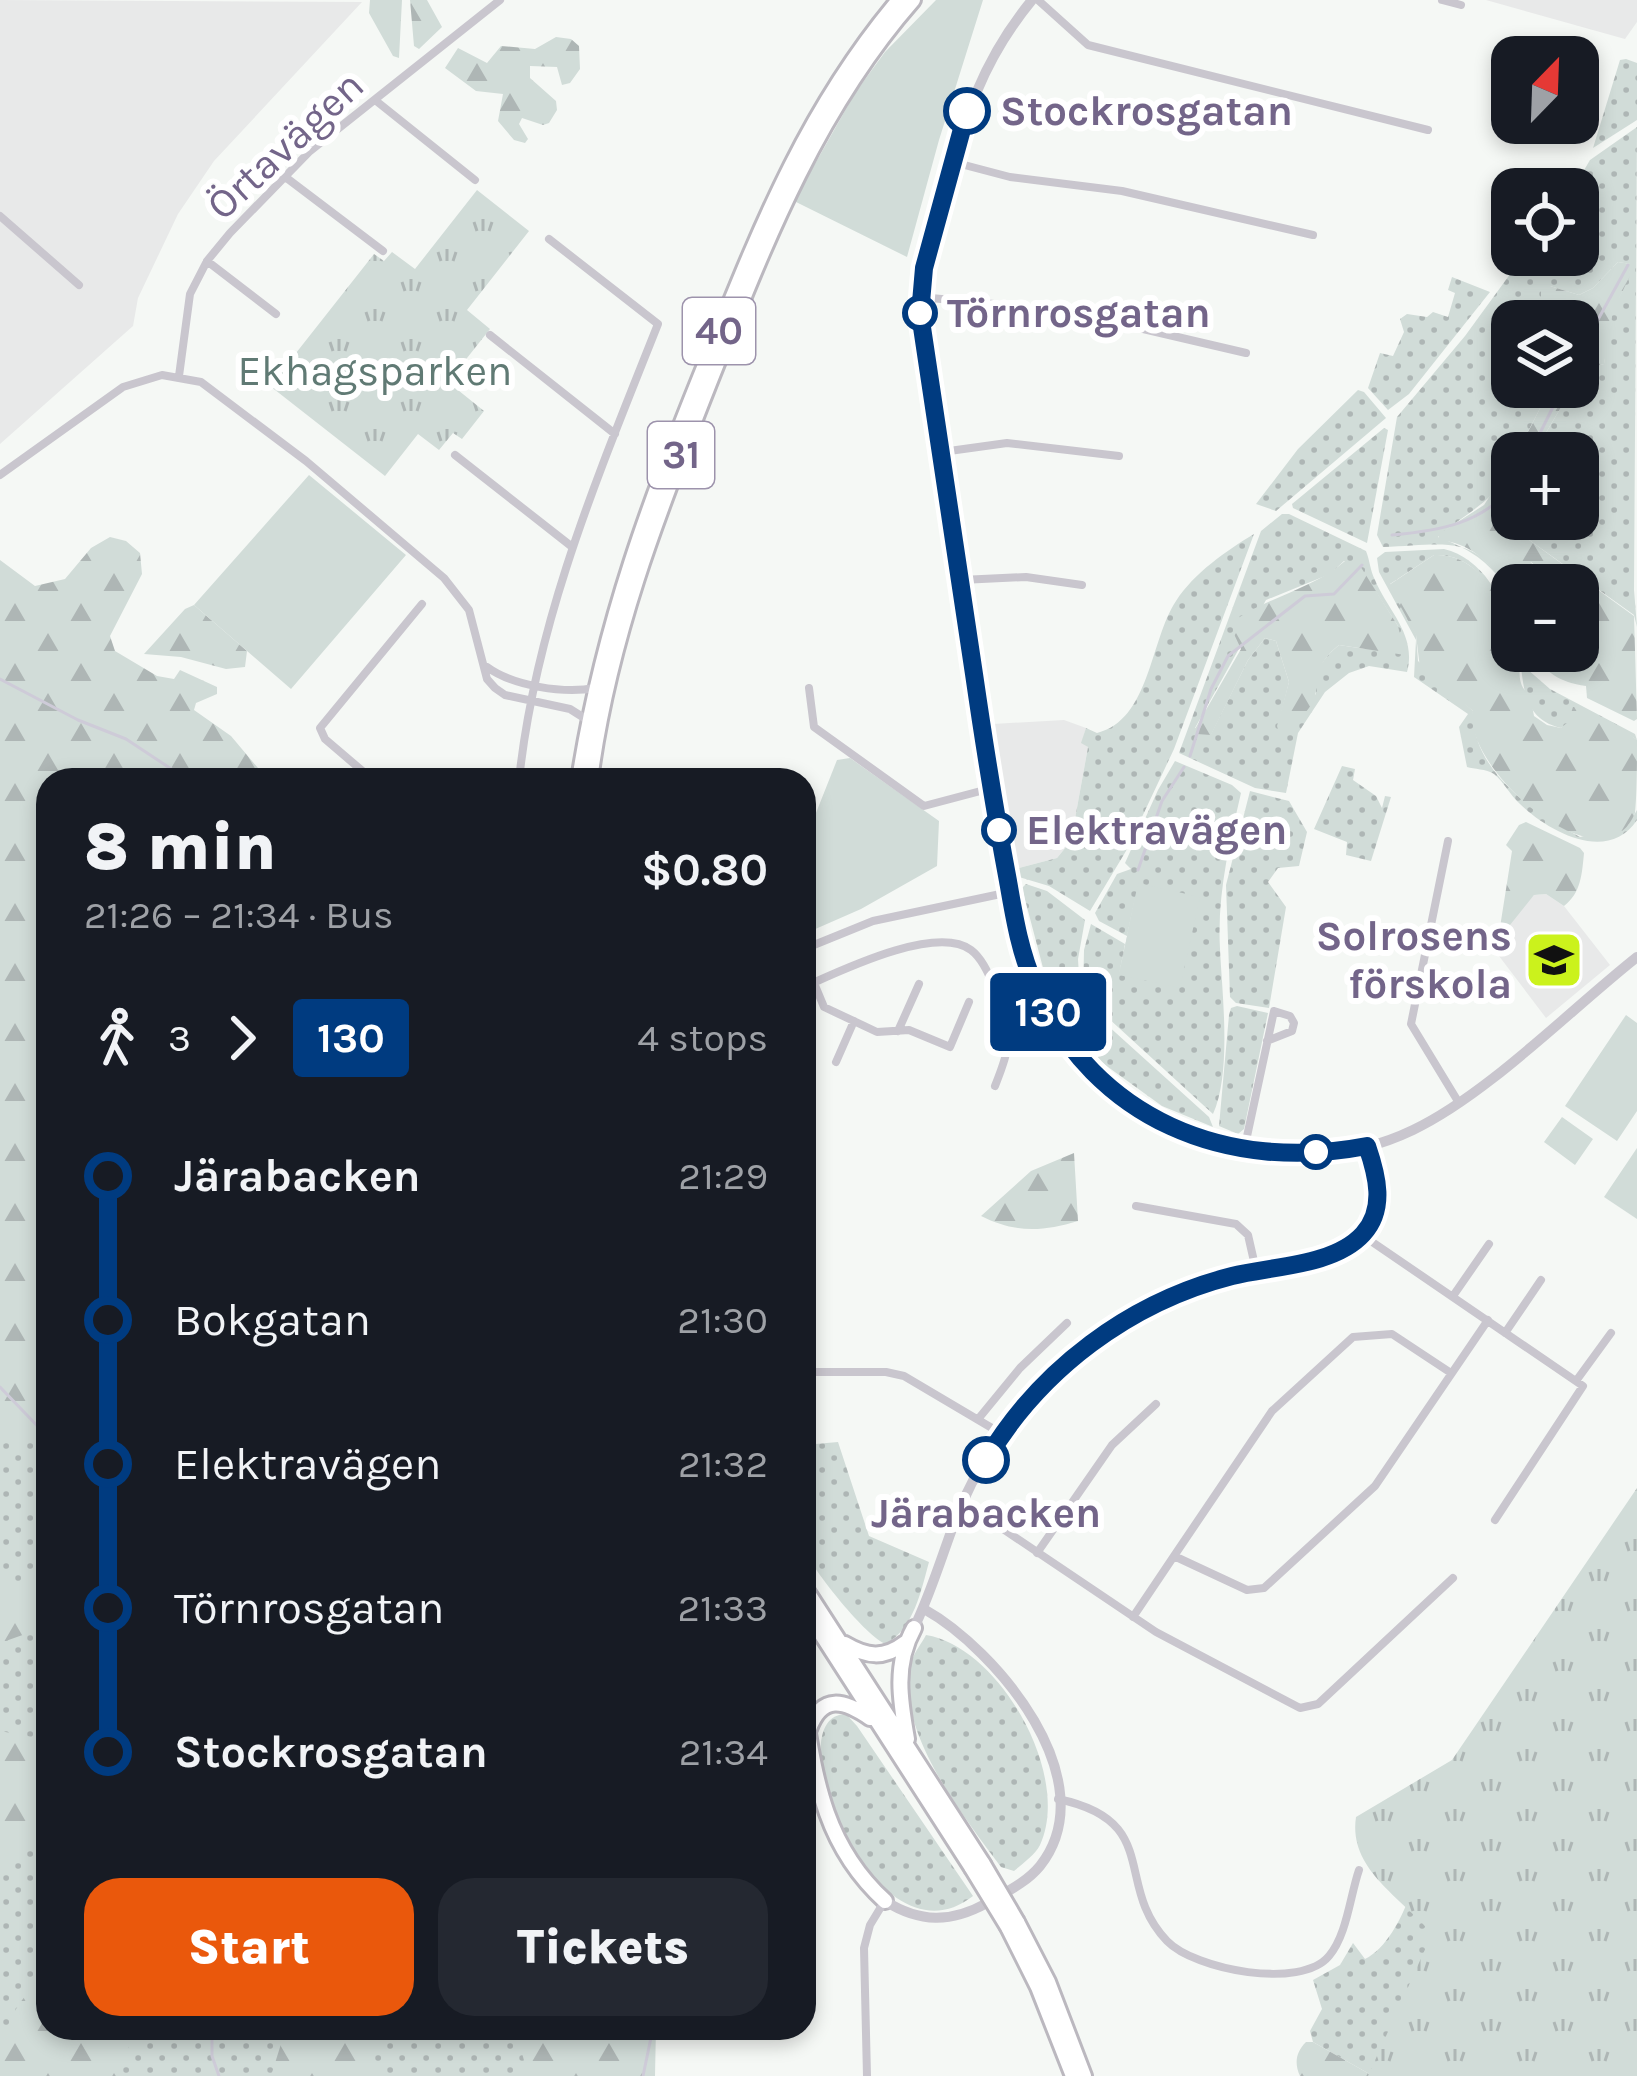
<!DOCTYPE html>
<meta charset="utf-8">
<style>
:root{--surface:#171b24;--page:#242831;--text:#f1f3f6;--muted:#9ea1a6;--accent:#ea580c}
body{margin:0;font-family:Karla,sans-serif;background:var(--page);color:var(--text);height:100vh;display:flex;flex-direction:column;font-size:45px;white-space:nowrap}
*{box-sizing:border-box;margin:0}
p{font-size:39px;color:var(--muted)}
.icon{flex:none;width:66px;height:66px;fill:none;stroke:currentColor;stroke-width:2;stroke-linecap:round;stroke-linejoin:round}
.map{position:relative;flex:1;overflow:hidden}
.panel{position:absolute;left:36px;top:768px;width:780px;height:1272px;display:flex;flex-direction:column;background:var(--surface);border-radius:36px;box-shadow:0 6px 18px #0003}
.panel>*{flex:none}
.badge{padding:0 24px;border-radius:9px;font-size:42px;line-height:78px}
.needle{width:78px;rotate:23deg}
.tools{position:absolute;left:1491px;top:36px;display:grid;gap:24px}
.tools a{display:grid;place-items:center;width:108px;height:108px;border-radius:24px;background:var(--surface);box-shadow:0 6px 18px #0003;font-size:60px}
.map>.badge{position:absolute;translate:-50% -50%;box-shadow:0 0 0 6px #fff}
.legs{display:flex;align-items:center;gap:18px;height:132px;padding:0 48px;font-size:39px}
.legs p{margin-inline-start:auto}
.overview{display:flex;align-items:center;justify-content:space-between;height:204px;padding:0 48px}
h1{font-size:66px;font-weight:800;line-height:90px}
.primary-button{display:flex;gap:24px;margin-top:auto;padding:24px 48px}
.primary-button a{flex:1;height:138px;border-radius:36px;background:var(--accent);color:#fff;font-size:48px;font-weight:800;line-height:138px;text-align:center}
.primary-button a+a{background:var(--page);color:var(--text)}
ul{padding:0 48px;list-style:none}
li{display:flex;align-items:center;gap:42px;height:144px;font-size:45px}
li i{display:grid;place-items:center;width:18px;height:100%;margin:0 15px;background:currentColor}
li i::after{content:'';width:30px;height:30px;margin:-15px;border:9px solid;border-radius:50%;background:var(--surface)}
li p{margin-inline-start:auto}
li:first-child i{background:linear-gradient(#0000 50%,currentColor 0)}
li:last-child i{background:linear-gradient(currentColor 50%,#0000 0)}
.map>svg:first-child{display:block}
.built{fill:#e8e9e9}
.grass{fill:url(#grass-dots);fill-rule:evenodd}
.forest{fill:url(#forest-firs)}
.park{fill:url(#park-tufts)}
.garden{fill:#d1dcd8}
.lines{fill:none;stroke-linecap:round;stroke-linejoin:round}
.stream{stroke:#cecbd8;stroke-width:3}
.trunk-casing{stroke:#bbb8bf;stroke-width:20}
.minor{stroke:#c9c6ce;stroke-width:8}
.tertiary{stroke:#c9c6ce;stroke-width:10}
.trunk{stroke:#fff;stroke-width:14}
.trunk-bridge-casing{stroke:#bbb8bf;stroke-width:20;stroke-linecap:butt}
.trunk-bridge{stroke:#fff;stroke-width:14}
.line-1-casing{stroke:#fff;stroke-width:27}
.line-1{stroke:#003b80;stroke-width:18}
.stop-1-dot{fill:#fff;stroke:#003b80;stroke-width:6}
.labels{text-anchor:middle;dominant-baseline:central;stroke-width:12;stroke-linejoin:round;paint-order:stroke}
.shield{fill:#fff;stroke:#9d93ac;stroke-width:3}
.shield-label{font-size:39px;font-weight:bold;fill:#736589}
.stop-label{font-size:42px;font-weight:bold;fill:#736589;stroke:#fff;text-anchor:start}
.street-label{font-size:42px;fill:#736589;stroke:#fff}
.park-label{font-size:42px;fill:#607a74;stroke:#fff}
.poi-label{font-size:42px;font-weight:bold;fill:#736589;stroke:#fff;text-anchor:end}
</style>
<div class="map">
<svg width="1637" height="2076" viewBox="0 0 1637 2076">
<defs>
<pattern id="grass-dots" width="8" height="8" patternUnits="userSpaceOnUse" patternTransform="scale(3)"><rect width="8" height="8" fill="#d1dcd8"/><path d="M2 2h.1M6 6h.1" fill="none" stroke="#aeb6b5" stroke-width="1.8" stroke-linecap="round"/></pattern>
<pattern id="forest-firs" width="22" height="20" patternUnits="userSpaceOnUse" patternTransform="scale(3)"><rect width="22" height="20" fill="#d1dcd8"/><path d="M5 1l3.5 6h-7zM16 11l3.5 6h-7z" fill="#aeb6b5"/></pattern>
<pattern id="park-tufts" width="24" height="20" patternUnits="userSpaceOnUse" patternTransform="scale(3)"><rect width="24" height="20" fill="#d1dcd8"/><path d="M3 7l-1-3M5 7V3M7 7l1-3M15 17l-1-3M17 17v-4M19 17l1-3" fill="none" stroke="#aeb6b5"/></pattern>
</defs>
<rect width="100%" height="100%" fill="#f5f8f5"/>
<path class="built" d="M0,0L362,2L214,161L178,214L138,298L133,326L0,444Z
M1486,0H1637V22L1625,39Z
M1064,720L1086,728L1082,742L1088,747L1071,841L1057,858L1015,869L993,724Z
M1546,894L1564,906L1610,965L1546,1018L1499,956L1503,934L1521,908L1534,895Z"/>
<path class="grass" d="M1626,59L1637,63V120L1593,148L1620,60Z
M1637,127L1634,590L1637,627L1634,615L1514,529L1503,510L1512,490V519H1578V453H1534L1573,387H1578L1585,369L1604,364C1606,346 1606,329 1612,312C1619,295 1630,283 1630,264L1618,262L1593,288L1579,295L1550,286L1570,321H1512V387H1551L1517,453H1512C1509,496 1465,512 1438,537C1466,548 1484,557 1503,583L1530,562L1559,585H1512V607C1483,530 1450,545 1383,547L1377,535L1397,417L1465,336L1524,255H1578V189H1573L1590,160Z
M1452,277L1490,292L1409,394L1388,410L1368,388L1380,353L1393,356L1404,332L1400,319L1407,314L1427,317L1433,312L1448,317L1455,293L1448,290Z
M1358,390L1364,392L1386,418L1276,511L1256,504L1298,449Z
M1384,428L1388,430L1367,543L1293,508L1292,504Z
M1282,514H1289L1366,551C1370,561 1370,570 1375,580C1388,611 1417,635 1407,672L1369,666L1349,673L1325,692L1298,733L1286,793L1255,788L1179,753L1261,531ZM1344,561H1356L1398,626L1365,649L1339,645C1322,659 1314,671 1316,694L1278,726L1289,682L1276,641L1265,638L1248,660L1211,734L1195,728L1266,600L1330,574Z
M1254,534L1174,749L1126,851L1090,911L1049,886L1019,877L1015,869L1057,858L1071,841L1088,747L1081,743L1086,728L1097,733C1150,720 1150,640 1176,601C1194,573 1226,551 1254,534Z
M1444,549C1482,558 1505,599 1512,635C1495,600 1483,554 1434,555L1390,584L1416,634L1418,661L1473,711C1471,769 1533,813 1580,837L1628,825L1637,810V820C1608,864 1549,832 1520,804C1510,795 1504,782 1494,774C1486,769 1474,769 1467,767L1459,727L1468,714L1414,677L1416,640L1379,572L1377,558L1385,552Z
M1519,651L1527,669L1550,689L1635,734L1637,740C1616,725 1584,712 1561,728C1521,719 1524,683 1519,651Z
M1175,761L1232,785L1241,793C1229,845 1217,896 1220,949C1222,993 1232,1072 1213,1114L1083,995L1084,950L1091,924L1125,944L1119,975L1138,884L1127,936L1099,921L1095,913L1117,874L1131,869L1125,863L1158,790Z
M1342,766L1355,769L1353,780L1376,796L1382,808L1385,796L1391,797L1371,861L1346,855L1347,842L1314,829Z
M1250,791L1289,801L1307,832L1299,866L1278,868L1268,882L1286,907L1269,1008L1236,1003L1230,997L1226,885Z
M1026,884L1047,891L1085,920L1078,959L1082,1027L1079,1040L1047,983L1022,888Z
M1085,1005L1209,1117L1213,1127L1162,1106L1090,1054L1084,1045Z
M1237,1006L1268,1013L1244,1129L1238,1134L1219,1126L1229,1015L1231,1008Z
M48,1252V2028H524L530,2076H0V1358Z
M838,1442L869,1536L929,1562C921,1591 914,1628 886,1644C867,1638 813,1570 805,1551C798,1533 804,1467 804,1445Z
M926,1635C1000,1647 1072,1776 1040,1845C1035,1855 1022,1864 1014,1871L1001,1867C964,1817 891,1726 912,1660C915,1651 922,1643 926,1635Z
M846,1714L857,1726L973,1896C874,1974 772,1715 846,1714Z
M1409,1898L1440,1940L1373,2076L1313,2042L1310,2031L1322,2009L1313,1980L1340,1965L1353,1943L1365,1959C1386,1949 1401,1919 1409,1898Z"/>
<path class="forest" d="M370,0H402L399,58L393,56L369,13Z
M410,0H427L442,27L419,49L414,46Z
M556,37L571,39L579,46L580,69L570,83L562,85L557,67L530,66V78L556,101L557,110L549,123L543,125L522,118L519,124L528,139L525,143L514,140L498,121L503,94L476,91L445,68L458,48L487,63L501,46L535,49Z
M1618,262L1631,264L1629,278L1613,311L1604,364L1585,369L1578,379V321H1570L1541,300V288L1550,286L1579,295L1593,288Z
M1551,387H1573L1534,453H1517Z
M1512,462V490L1503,510L1514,529L1634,616L1637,719L1634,721L1587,698L1586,686C1559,682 1546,673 1531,651H1578V585H1559L1531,562L1503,584C1487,559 1469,543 1439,540V534L1484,505Z
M110,537L126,541L140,553L142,574L110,636L115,651L157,676L174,679L180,670L217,687V694L196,703L194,710L231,736L268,780H48V1427L0,1445V560L35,586L65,579L91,548Z
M1434,555C1481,552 1512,610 1512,651H1519C1522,668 1514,683 1530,695L1534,716L1547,725L1561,728L1568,722L1573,707H1576L1614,723L1637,740C1637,761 1637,794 1635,813C1603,892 1461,767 1473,711L1420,668L1416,635L1389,585Z
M1345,561H1357L1398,626L1405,655L1339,645C1315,665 1322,670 1315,696C1311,711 1294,723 1284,734L1279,733L1277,726L1289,682L1276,641L1265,638L1248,660L1211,735L1197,734L1195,729L1241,649L1234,634L1238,618C1272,596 1314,588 1345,561Z
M194,605L247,651L245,667L226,669L181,657L144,654L185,609Z
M1526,822L1580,848L1584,853C1582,874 1581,893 1564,906L1546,894L1534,895L1498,940L1512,851L1506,845L1519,825Z
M1074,1153L1078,1221C1042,1232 1015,1233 981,1216L1031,1171Z
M48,1575V1626L0,1643V1588Z
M0,1731L48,1740V1826L0,1868Z
M48,1975V2028H136L118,2076H0C0,2034 13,2000 48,1975Z
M286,2028H384L374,2054L373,2076H271Z
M515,2028H656L655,2076H521L525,2064Z
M1306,2042H1313L1373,2076H1300C1294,2063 1296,2052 1306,2042Z"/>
<path class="park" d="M477,190L529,231L467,310L490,329L448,382L484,411L462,439L453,433L439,450L418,434L385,476L270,386L374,254L384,261L392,252L415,269Z
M1637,1488V2076H1368L1432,1934C1402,1897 1348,1870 1356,1817L1452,1760Z"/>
<path class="garden" d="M936,0H983L939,140L907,257L794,201L855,93L885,52Z
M309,475L406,555L291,689L194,605Z
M850,758L939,821L937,866L861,909L804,934V821L812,823L837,760Z
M1138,883L1200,897L1180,988L1119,975Z
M1626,1015L1637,1023V1111L1617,1141L1565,1106Z
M1562,1117L1593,1139L1575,1165L1544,1142Z
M1637,1148V1219L1604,1197Z"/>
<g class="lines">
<path class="stream" d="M1578,356L1628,265
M1530,453L1563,387
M1392,535C1437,531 1484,524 1512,485
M0,679L78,720L126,739L188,780
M1190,756L1211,689L1228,656L1305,596L1334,594L1362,565
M1138,870L1162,801L1184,767
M0,1387L48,1437
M212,2028V2056L219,2076
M643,2076L653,2028"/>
<defs>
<path id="trunk" d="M579,780C603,625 651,497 710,353C762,224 808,108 899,0
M590,780C608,641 657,515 708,386C763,248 814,113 913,0
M804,1587L983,1864
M804,1607L972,1868
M845,1644C867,1657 884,1659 905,1643
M804,1709C816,1784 826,1847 885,1901
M809,1729C822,1694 844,1700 870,1718
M907,1739C900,1700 894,1664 914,1628
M1017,1922L1048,1982L1084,2076
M1008,1927L1038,1987L1073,2076"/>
</defs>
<use href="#trunk" class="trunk-casing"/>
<path class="minor" d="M1038,0L1088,45L1428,130
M1442,0L1461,5
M375,100L475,180
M953,162L1010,177L1122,191L1313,235
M284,176L383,251
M0,216L79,285
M207,261L276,314
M920,293L931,298L1066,311L1246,353
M490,335L615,434
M179,376L190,294L207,261L230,233L310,151L500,0
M942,452L1007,443L1119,456
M455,455L571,546
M0,475L123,387L162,375L201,382L306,461L444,578L469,610L487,679L495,688L505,695L570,709L589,721
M961,580L1026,577L1082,585
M487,667C513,686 564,694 595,688
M809,688L814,727L924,806L992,788
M373,780L325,739L320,728L422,604
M519,780C536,620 599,473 658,324L549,239
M1448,841L1411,1024L1459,1103
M804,949L873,921L1010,892
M804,959L824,1007L877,1032L909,1030L950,1047L969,1002
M804,987C840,971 936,924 971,950C983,959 990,976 995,990C1013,1032 1012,1043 995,1086
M898,1031L919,984
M836,1062L854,1021
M1245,1149L1246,1141L1274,1011L1290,1016L1294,1023L1292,1031L1267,1041
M1136,1206L1236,1224L1248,1235L1256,1270
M1362,1235L1583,1386L1495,1520
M1453,1296L1489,1244
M1505,1333L1541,1280
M804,1372H886L904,1376L1002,1434
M1451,1373L1392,1334L1353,1337L1272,1411L1174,1556L1247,1590L1264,1588L1375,1486L1488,1320
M1576,1381L1611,1333
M979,1418L1020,1368L1067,1323
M959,1511L1000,1527L1156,1632L1300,1708L1318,1704L1453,1578
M1037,1553L1112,1445L1156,1404
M1133,1617L1174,1556
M1058,1799C1163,1821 1113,1885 1167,1941C1195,1970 1301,1990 1329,1956C1347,1935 1350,1896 1359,1870
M867,2076L864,1948L870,1925L884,1902"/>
<path class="tertiary" d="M1032,0C981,62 965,118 944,194C933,234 921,272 920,313L1005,865C1014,916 1022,967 1048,1013C1117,1137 1284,1192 1413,1130C1488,1094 1570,1010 1637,957
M914,1628C933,1589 944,1548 960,1508C1004,1406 1095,1320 1201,1285C1243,1271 1327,1266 1358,1239C1386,1215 1378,1178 1367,1146
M885,1901C920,1923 951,1923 987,1903C1006,1892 1026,1883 1040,1866C1107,1781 996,1649 924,1609"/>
<use href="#trunk" class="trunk"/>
<defs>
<path id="trunk-bridge" d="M983,1864L1017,1922
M972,1868L1008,1927"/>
</defs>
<use href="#trunk-bridge" class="trunk-bridge-casing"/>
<use href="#trunk-bridge" class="trunk-bridge"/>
</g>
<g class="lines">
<defs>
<path id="line-1" d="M967,111L924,268L920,314C938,434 956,554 974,674C984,743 995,812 1008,881C1014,916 1020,953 1035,986C1095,1120 1227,1173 1367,1146C1377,1175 1386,1209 1363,1234C1334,1266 1272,1266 1232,1276C1130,1302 1040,1369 986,1460"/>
</defs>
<use href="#line-1" class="line-1-casing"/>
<use href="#line-1" class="line-1"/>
</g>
<defs>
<symbol id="school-square" viewBox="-11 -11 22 22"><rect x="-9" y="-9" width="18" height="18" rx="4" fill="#cbf21c" stroke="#fff"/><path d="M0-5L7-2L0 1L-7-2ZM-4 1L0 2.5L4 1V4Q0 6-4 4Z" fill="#111"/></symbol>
</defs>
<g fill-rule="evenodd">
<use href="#school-square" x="1521" y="927" width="66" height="66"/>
</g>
<g class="stop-1-dot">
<circle cx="967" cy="111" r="21"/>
<circle cx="920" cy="313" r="15"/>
<circle cx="999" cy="830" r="15"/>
<circle cx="1316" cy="1152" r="15"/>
<circle cx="986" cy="1460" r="21"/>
</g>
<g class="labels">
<g class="shield">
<rect x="683" y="298" width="72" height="66" rx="9"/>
<rect x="648" y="422" width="66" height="66" rx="9"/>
</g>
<g class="shield-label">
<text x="719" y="331">40</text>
<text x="681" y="455">31</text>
</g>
<g class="stop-label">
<text x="1000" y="111">Stockrosgatan</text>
<text x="947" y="313">Törnrosgatan</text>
<text x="1026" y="830">Elektravägen</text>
<text x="986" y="1513" text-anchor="middle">Järabacken</text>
</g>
<g class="street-label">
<text transform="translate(285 145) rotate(-43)">Örtavägen</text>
</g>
<g class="park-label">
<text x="375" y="371">Ekhagsparken</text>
</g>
<g class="poi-label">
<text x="1512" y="936">Solrosens<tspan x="1512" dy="48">förskola</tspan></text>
</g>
</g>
</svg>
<div class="tools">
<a><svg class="needle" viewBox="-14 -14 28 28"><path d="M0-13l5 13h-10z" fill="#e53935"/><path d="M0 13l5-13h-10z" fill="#9ea1a6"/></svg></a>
<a><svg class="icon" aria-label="locate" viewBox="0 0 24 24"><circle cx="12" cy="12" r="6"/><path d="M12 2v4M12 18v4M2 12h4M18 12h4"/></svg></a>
<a><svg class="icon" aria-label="layers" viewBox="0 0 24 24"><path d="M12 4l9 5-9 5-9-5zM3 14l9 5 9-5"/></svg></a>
<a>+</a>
<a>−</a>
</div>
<b class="badge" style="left:1048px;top:1012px;background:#003b80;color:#fff">130</b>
<section class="panel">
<div class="overview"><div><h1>8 min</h1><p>21:26 – 21:34 · Bus</p></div><b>$0.80</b></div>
<div class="legs"><svg class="icon" aria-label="walk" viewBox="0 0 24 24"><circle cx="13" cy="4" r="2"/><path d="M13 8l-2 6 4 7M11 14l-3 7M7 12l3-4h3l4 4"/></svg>3<svg class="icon" aria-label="forward" viewBox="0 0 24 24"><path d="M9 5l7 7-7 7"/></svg><b class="badge" style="background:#003b80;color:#fff">130</b><p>4 stops</p></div>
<ul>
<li><i style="color:#003b80"></i><b>Järabacken</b><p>21:29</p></li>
<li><i style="color:#003b80"></i><span>Bokgatan</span><p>21:30</p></li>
<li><i style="color:#003b80"></i><span>Elektravägen</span><p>21:32</p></li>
<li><i style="color:#003b80"></i><span>Törnrosgatan</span><p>21:33</p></li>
<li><i style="color:#003b80"></i><b>Stockrosgatan</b><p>21:34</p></li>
</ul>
<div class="primary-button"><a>Start</a><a>Tickets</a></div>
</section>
</div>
